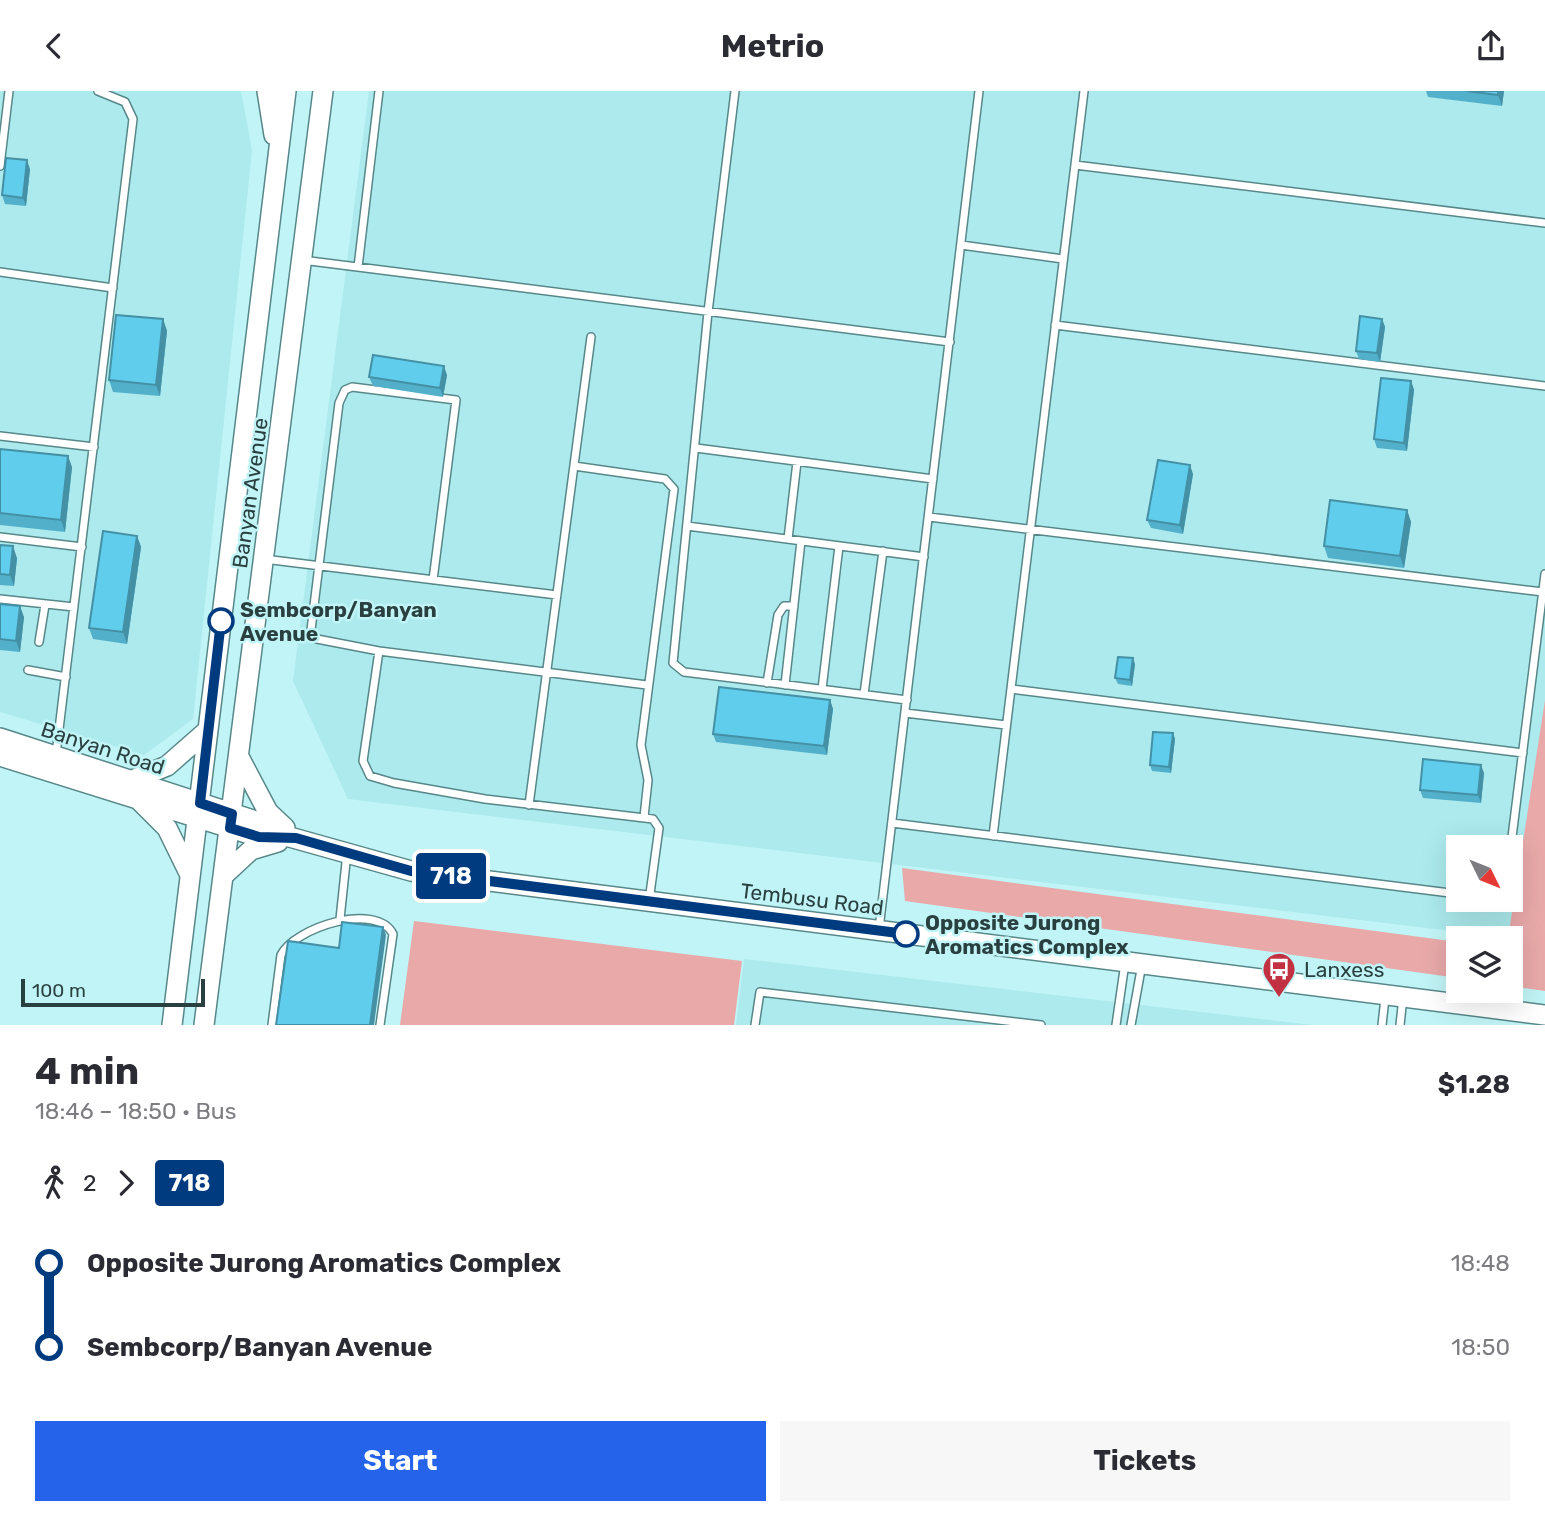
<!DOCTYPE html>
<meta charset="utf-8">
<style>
:root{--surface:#fff;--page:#f7f7f7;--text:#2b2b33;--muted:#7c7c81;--accent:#2563eb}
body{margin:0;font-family:Rubik,sans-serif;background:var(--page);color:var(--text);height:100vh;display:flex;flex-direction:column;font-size:26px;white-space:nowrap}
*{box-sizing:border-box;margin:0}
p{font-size:23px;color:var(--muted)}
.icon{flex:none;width:38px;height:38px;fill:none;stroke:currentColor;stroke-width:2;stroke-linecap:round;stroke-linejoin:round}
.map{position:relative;height:934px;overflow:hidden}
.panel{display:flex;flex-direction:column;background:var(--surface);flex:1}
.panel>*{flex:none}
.badge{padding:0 14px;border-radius:5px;font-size:24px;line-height:46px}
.needle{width:46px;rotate:133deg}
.tools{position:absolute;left:1446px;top:744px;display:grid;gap:14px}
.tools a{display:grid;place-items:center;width:77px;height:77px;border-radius:0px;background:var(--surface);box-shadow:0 7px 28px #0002;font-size:35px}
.scale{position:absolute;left:21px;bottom:18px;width:184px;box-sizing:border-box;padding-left:7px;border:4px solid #2a3f40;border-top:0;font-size:19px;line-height:24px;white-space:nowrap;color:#2a3f40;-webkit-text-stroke:5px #c1f4f6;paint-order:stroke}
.map>.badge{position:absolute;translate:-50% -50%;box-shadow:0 0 0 4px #fff}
.legs{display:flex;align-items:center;gap:10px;height:77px;padding:0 35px;font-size:23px}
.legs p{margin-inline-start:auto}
.head{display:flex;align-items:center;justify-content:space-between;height:119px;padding:0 35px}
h1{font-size:38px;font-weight:700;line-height:52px}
.cta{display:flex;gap:14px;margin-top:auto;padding:14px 35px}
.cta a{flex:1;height:80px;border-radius:0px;background:var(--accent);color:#fff;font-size:28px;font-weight:700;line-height:80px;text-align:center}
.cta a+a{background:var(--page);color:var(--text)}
ul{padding:0 35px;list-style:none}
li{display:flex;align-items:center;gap:24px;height:84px;font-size:26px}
li i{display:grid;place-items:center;width:10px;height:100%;margin:0 9px;background:currentColor}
li i::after{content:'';width:18px;height:18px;margin:-9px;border:5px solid;border-radius:50%;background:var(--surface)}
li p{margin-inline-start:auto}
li:first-child i{background:linear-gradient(#0000 50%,currentColor 0)}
li:last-child i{background:linear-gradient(currentColor 50%,#0000 0)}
header{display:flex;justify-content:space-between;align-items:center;height:91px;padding:0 35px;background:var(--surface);font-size:32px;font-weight:700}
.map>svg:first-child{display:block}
.built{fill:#aceaed;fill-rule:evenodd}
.green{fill:#e9a9a9}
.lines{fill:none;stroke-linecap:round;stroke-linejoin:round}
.lane-casing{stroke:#578789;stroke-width:10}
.secondary-casing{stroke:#578789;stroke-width:22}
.lane{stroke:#fff;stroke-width:7}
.secondary{stroke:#fff;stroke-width:19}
.wall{fill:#53b0cb}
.shaded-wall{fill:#4490a5}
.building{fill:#61cdec;stroke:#4490a5;stroke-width:2}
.line-1-casing{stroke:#fff;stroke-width:16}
.line-1{stroke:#003b80;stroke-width:10}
.stop-1-dot{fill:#fff;stroke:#003b80;stroke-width:3.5}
.labels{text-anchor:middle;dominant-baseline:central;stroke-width:5;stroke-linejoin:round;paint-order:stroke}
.street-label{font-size:21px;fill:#2a3f40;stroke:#c1f4f6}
.stop-label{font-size:21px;font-weight:bold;fill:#2a3f40;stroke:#c1f4f6;text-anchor:start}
.poi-label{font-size:21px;fill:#2a3f40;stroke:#c1f4f6;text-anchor:start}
</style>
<header><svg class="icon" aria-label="back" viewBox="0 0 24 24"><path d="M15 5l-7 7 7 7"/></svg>Metrio<svg class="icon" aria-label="share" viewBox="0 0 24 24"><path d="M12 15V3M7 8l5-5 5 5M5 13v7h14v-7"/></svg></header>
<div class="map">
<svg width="1545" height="934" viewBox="0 0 1545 934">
<rect width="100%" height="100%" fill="#c1f4f6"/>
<path class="built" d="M0,0H241L252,59L193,628L144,664L0,621Z
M369,0H1545V667L1510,847L348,708L293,590ZM1458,756H1510V808H1458Z
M744,868L1313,934H736Z"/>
<path class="green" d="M1545,609V900L1510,895L1508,847Z
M902,777L1458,851V887L905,810Z
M414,830L742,870L734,934H400Z"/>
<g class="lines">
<defs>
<path id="lane" d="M735,0L708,221L673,572L684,581L907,609
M1075,74L1545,132
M0,75L9,0
M961,154L1063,168
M302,169L950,251
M358,176L379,0
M0,181L113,197
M1055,234L1545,295
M0,345L94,356
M696,357L933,388
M574,375L665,388L674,398L641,654L648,689L644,726
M929,426L1543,501
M687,435L924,466
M0,446L82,456
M788,448L797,371
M264,468L557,504
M433,489L456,309L352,296L345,299L339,312L311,539L317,548L379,560L647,594
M0,508L74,516
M39,551L45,514
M379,560L363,670L370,685L394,692L485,708L653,728L659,737L649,810
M28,579L66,586
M767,592L778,524L784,515H794
M785,594L801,450
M822,598L839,455
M1011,598L1523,662
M864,603L883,460
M905,622L1006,634
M56,663L133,28L125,11L98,0
M529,714L591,246
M892,732L1458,803
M993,745L1084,0
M1510,762L1545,483
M340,828L347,762
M879,838L979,0
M272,934L281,864C294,837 376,810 393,843L380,934
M755,934L760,901L1041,934
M1116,934L1125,872
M1131,934L1142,873
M1382,934L1385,907
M1400,934L1403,906"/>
<path id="secondary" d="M267,0L274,44
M0,647L265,733L285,744
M0,665L259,746L286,745L411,780L1545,924
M239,666L268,721L285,737
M130,690L167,675L208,639
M141,711L167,737L190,784
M224,784L251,759L278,751
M172,934L286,0
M204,934L323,0"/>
</defs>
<use href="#lane" class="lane-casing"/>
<use href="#secondary" class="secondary-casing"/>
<use href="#lane" class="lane"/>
<use href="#secondary" class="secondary"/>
</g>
<path class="wall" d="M1426,0H1504L1502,15L1428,6Z
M30,78L26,115L5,113L2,104Z
M163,228L167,240L160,305L113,301L109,289Z
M1382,228L1385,236L1380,271L1359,268L1356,260Z
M447,284L443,306L373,295L369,286Z
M1411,290L1414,299L1407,360L1377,357L1374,348Z
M0,358L72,376L65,441L0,434Z
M1193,383L1183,443L1151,437L1147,429Z
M1407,419L1411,431L1404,477L1328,467L1324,455Z
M137,445L141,456L127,553L93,548L89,537Z
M0,454L17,467L14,495L0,494Z
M0,513L24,526L20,561L0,559Z
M1135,573L1132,595L1118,593L1115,587Z
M830,609L833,618L827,664L716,651L713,643Z
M1173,642L1175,648L1171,682L1152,680L1150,674Z
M1484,682L1481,712L1423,707L1420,699Z"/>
<path class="shaded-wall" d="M1498,0H1504L1502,15L1498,4Z
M27,69L30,78L26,115L23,107Z
M163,228L167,240L160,305L156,294Z
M1382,228L1385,236L1380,271L1377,262Z
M444,275L447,284L443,306L440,297Z
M1411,290L1414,299L1407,360L1404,352Z
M68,365L72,376L65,441L61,429Z
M1190,374L1193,383L1183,443L1180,434Z
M1407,419L1411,431L1404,477L1400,465Z
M137,445L141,456L127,553L123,541Z
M13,455L17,467L14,495L10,484Z
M20,515L24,526L20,561L16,550Z
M1133,567L1135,573L1132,595L1130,589Z
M830,609L833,618L827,664L824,655Z
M1173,642L1175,648L1171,682L1169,676Z
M1481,674L1484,682L1481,712L1478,704Z
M383,836L386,844L374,934H370Z"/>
<path class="building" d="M1467,0H1498V4Z
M6,67L27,69L23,107L2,104Z
M116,224L163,228L156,294L109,289Z
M1360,225L1382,228L1377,262L1356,260Z
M373,264L444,275L440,297L369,286Z
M1381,287L1411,290L1404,352L1374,348Z
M0,358L68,365L61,429L0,422Z
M1158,369L1190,374L1180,434L1147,429Z
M1330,409L1407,419L1400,465L1324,455Z
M103,440L137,445L123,541L89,537Z
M0,454L13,455L10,484L0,483Z
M0,513L20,515L16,550L0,548Z
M1118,566L1133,567L1130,589L1115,587Z
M719,596L830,609L824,655L713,643Z
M1153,641L1173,642L1169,676L1150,674Z
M1423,668L1481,674L1478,704L1420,699Z
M342,831L383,836L370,934H276L288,850L339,857Z"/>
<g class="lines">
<defs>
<path id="line-1" d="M221,530L200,712L232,723L230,737L259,746L296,747L411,780L906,843"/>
</defs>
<use href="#line-1" class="line-1-casing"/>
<use href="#line-1" class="line-1"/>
</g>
<defs>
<symbol id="bus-pin" viewBox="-11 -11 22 30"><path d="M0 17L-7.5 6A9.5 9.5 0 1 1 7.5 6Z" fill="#c23142" stroke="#c1f4f6"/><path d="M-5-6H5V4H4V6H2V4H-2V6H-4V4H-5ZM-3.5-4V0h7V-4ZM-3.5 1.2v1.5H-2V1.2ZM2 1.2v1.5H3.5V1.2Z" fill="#fff"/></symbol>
</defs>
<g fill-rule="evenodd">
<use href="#bus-pin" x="1260" y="859" width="38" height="52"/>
</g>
<g class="stop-1-dot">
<circle cx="221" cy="530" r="12"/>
<circle cx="906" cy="843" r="12"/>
</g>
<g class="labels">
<g class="street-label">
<text transform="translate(250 402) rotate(-82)">Banyan Avenue</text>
<text transform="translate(103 657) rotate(18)">Banyan Road</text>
<text transform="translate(812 808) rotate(7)">Tembusu Road</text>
</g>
<g class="stop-label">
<text x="240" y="518">Sembcorp/Banyan<tspan x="240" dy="24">Avenue</tspan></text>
<text x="925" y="831">Opposite Jurong<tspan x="925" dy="24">Aromatics Complex</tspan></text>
</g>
<g class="poi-label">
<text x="1304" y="878">Lanxess</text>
</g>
</g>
</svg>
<div class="tools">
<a><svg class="needle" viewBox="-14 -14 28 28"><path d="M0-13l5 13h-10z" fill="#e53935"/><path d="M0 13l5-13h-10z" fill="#7c7c81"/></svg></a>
<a><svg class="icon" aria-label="layers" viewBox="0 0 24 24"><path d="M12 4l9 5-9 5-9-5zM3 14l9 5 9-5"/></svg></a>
</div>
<div class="scale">100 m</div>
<b class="badge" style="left:451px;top:785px;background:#003b80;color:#fff">718</b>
</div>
<section class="panel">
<div class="head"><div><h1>4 min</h1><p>18:46 – 18:50 · Bus</p></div><b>$1.28</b></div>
<div class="legs"><svg class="icon" aria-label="walk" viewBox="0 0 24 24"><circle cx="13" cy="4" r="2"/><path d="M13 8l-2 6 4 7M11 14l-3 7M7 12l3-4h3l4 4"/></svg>2<svg class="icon" aria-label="forward" viewBox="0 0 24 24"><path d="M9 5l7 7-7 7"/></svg><b class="badge" style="background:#003b80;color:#fff">718</b></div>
<ul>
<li><i style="color:#003b80"></i><b>Opposite Jurong Aromatics Complex</b><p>18:48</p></li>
<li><i style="color:#003b80"></i><b>Sembcorp/Banyan Avenue</b><p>18:50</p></li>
</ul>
<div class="cta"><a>Start</a><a>Tickets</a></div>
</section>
